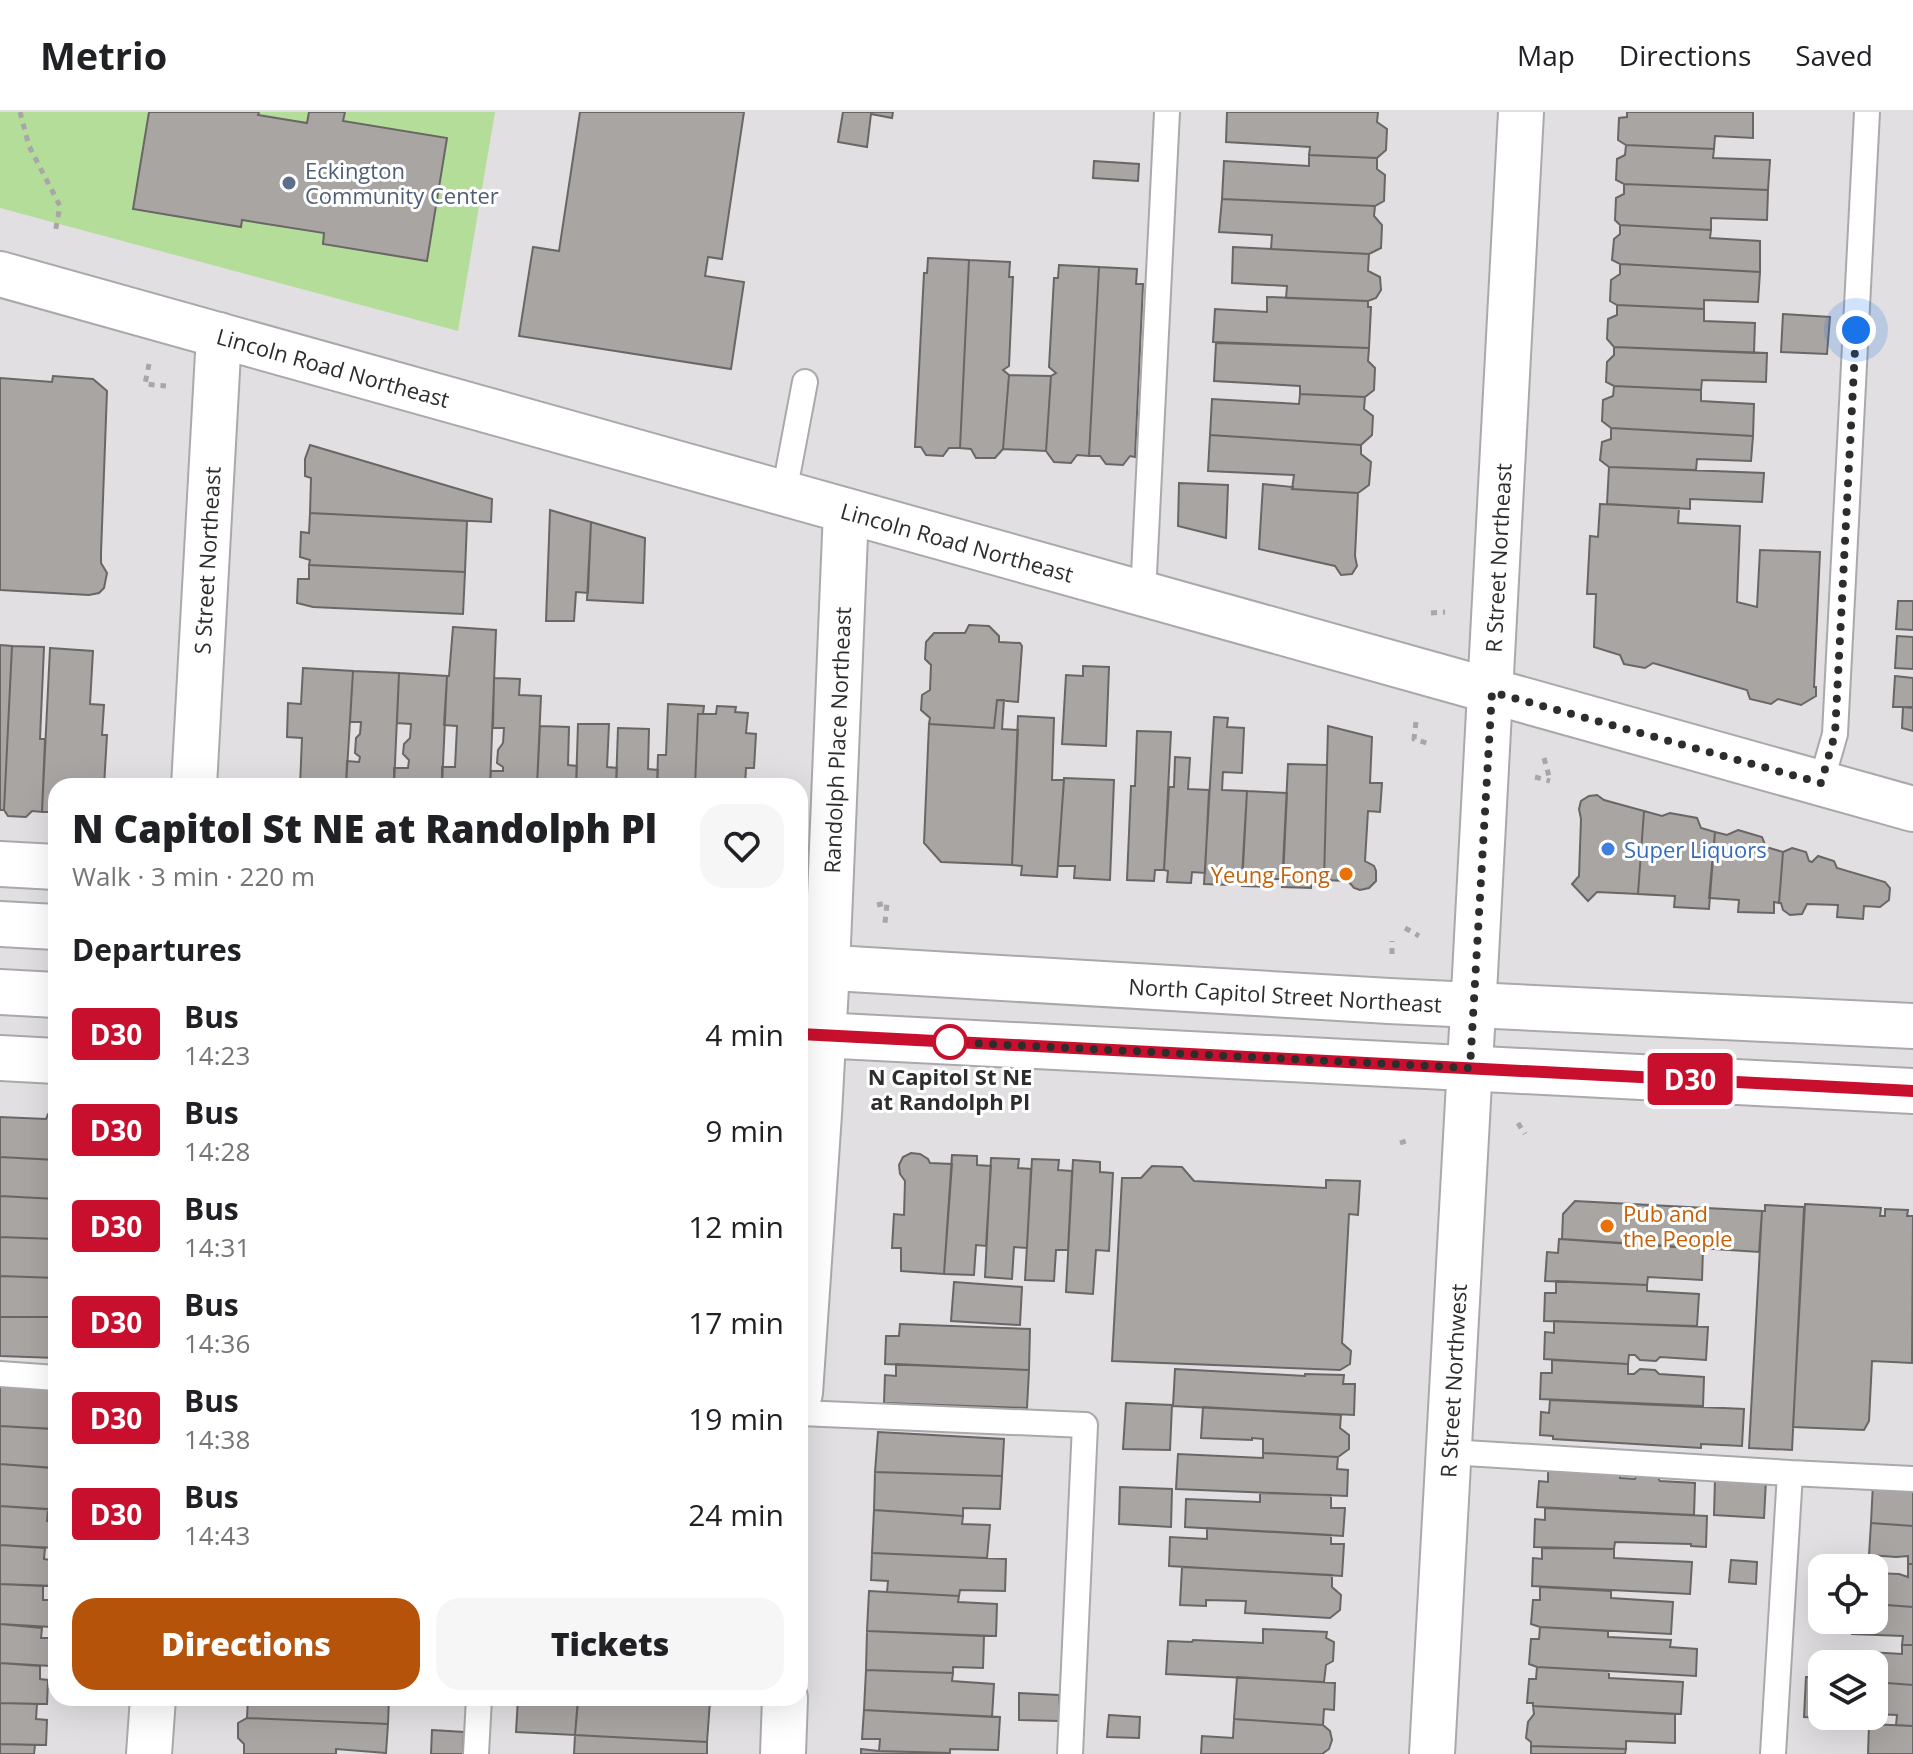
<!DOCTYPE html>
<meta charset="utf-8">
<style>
:root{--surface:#fff;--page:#f6f6f6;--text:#202124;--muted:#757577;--line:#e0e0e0;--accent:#b45309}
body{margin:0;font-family:"Open Sans",sans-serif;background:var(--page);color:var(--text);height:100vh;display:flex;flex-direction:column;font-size:30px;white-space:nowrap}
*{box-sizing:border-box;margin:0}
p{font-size:26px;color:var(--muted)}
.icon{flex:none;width:44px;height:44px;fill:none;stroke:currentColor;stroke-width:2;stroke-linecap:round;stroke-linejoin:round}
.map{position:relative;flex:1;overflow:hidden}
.side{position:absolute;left:48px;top:666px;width:760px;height:928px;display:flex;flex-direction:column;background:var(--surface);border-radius:24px;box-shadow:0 8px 32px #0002}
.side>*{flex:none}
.badge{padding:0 16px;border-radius:6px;font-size:28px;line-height:52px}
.buttons{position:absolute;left:1808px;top:1442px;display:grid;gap:16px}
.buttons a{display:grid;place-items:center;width:80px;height:80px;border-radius:16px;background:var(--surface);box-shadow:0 8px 32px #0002;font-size:40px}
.you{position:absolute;width:40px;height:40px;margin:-20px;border:6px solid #fff;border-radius:50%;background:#1a73e8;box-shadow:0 0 0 12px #1a73e833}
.map>.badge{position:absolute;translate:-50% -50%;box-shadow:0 0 0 4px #fff}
h2{padding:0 24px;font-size:30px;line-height:72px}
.round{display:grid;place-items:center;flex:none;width:84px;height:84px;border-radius:24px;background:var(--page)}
.overview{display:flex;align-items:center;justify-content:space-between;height:136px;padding:0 24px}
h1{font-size:38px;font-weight:800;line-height:60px}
.cta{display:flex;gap:16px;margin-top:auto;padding:16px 24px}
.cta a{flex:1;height:92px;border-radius:24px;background:var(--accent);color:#fff;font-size:32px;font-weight:800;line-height:92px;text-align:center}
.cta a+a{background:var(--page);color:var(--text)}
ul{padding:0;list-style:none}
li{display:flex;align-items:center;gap:24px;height:96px;padding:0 24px}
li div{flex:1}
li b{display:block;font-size:30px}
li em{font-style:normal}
li .badge{min-width:88px;font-weight:700;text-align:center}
header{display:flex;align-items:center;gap:48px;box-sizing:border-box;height:112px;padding:0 40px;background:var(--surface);border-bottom:2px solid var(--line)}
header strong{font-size:38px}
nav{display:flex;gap:44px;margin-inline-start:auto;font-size:28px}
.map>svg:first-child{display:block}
.green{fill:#b4dd99}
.building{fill:#a8a5a3;stroke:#696665;stroke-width:2}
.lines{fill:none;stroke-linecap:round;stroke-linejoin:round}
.lane-casing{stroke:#aaa8ab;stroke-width:28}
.street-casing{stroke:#aaa8ab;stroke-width:48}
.secondary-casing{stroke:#aaa8ab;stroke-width:48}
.primary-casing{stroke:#aaa8ab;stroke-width:48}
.path{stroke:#a8a6a9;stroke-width:5;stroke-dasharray:6 6;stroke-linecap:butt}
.lane{stroke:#fff;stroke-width:24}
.street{stroke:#fff;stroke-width:44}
.secondary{stroke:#fff;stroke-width:44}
.primary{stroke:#fff;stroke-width:44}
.line-casing{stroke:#fff;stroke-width:18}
.line{stroke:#c8102e;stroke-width:12}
.walk{stroke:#2e2d2e;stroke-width:8;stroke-dasharray:0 14.4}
.service-dot{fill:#5c6f8a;stroke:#fff;stroke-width:3}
.shop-dot{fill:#3f7fe0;stroke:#fff;stroke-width:3}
.food-dot{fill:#e8710a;stroke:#fff;stroke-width:3}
.stop-dot{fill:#fff;stroke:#c8102e;stroke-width:4}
.labels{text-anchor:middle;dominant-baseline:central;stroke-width:6;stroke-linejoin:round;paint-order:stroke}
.service-label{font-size:22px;fill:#4e5e75;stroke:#fff;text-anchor:start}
.street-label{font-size:22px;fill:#2e2d2e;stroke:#fff}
.shop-label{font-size:22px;fill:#366cbe;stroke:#fff;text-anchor:start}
.food-label{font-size:22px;fill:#c56008;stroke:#fff;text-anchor:end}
.stop-label{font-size:22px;font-weight:bold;fill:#2e2d2e;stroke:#fff}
</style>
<header>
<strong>Metrio</strong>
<nav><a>Map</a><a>Directions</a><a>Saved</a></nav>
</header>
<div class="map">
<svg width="1913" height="1642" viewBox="0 0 1913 1642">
<rect width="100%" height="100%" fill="#e1dfe2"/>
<path class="green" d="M0,0H495L458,219L0,96Z"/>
<path class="building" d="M149,0H259L258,3L307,11L309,0H345L343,9L447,26L427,149L323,132L324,121L242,108L241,115L133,97Z
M580,0H744L722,147L708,145L705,164L744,170L731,257L519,224L533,135L559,139Z
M843,0H893L892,6L871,2L867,35L838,30Z
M1227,0H1378L1377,10L1387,17L1386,38L1377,46L1309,43L1310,35L1226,30Z
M1627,0H1753V26L1715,24L1714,37L1626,33L1618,28L1619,6L1627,5Z
M1626,33L1714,37L1713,46L1770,48L1768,78L1624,72L1616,68L1617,47L1625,43Z
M1309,43L1377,46V57L1385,63L1384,89L1375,94L1222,87L1224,49L1309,54Z
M1094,49L1139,52L1138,69L1093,66Z
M1624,72L1768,78L1767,108L1711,106V118L1620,113L1615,108L1616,86L1624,82Z
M1222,87L1375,94L1374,104L1382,113L1381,136L1369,142L1271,137L1272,123L1219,120Z
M1620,113L1711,118L1710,126L1760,129V160L1620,152L1612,148L1614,127L1620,122Z
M1233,135L1369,142L1368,159L1380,165L1381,178L1376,186L1368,189L1286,186L1287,174L1232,171Z
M928,146L969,148L960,336H949L943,344L926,343L921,335H915L924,161H927Z
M969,148L1010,150L1009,165H1013L1009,254L1003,258L1009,263L1003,337L995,346H976L971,337L960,336Z
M1620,152L1760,160L1758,190L1704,188V197L1617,193L1610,189L1611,168L1620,162Z
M1059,153L1099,155L1089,344L1077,343L1071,351L1054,350L1046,339L1051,264L1056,261L1049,255L1054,166H1058Z
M1099,155L1137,157L1136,172H1143L1135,345L1130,344L1123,353L1106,352L1100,344H1089Z
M1267,185L1368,189V195H1371L1369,236L1213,230L1215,197L1267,200Z
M1617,193L1704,197V209L1755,211L1754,241L1614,235L1607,227L1608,207L1617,203Z
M1783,202L1830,205L1827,242L1781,240Z
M1216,231L1369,236L1368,249L1375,256L1374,278L1365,285L1300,282V274L1214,269Z
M1614,235L1767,241L1766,270L1702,268L1701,278L1614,274L1606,270L1607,250L1614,243Z
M1009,263L1051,264L1046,339L1003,337Z
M53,264L93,267L107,279L101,441V451L107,461L104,476L99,481L89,483L0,478V266L52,270Z
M1614,274L1701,278V289L1754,292L1753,324L1611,316L1602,309L1603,288L1613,284Z
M1300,282L1365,285L1364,297L1373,304L1372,323L1361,333L1210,323L1212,287L1299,292Z
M1611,316L1753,324L1751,349L1697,347L1696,358L1609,355L1600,348L1602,330L1611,327Z
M1210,323L1361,333V342L1371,350L1369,373L1358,381L1292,377L1294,363L1208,359Z
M310,333L492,387L491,410L310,401L311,366L305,364V347Z
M1609,355L1764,361L1762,390L1690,387V397L1607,392Z
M1179,371L1228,373L1226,426L1178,414Z
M1263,372L1293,375L1292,377L1358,381L1355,444L1357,454L1352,462L1341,463L1335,454L1259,437Z
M1600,392L1679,396L1678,411L1740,414L1737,490L1757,495L1760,438L1820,440L1814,575H1816V584L1801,593L1778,587L1771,592L1750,587L1747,578L1653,551L1645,556L1624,552L1620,543L1594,535L1596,482H1587L1590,424L1598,425Z
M550,398L591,410L588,481L576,480L574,509H546Z
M310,401L467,409L465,460L309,453L310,448L300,445L301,420L309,421Z
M591,410L645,426L643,491L587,488Z
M309,453L465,460L463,502L313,495L297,491L298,467H309Z
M1898,489H1913V518L1896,517Z
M969,513L989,514L999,524V530L1020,531L1022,534L1018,590L997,588L994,616L929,612L930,606L921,598L922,583L930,578L931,553L925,547L926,530L934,521H965Z
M453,515L496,518L490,674H442V655H455L457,614L444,613L447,564H449Z
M1897,524L1913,525V557L1895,556Z
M0,533L12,534L4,698H0Z
M12,534L44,535L40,627H45L42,700L32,699L26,705L8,704L4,698Z
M50,536L93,539L90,592L104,593L102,623H107L104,674H56V700H42Z
M1083,554L1109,555L1106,634L1062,632L1066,563L1083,564Z
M303,556L353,559L346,674H300L302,626L287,625L288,591L301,592Z
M353,559L399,561L394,674H346L347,649L359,650L360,645L355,641L356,626L360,622L361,610H350Z
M399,561L447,564L442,674H394V656H408L409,648L403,642L404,632L410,626L411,612L397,611Z
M1895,564L1913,566V595H1893Z
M494,566L520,567L519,583L541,584L537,674H490L491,659H503V655L497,651L498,638L503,631L504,616H493Z
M997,588H1004L1002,617L1018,618L1012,753L941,750L924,731L929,612L994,616Z
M668,592L704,594L703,602H698L695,674H657L658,643H666Z
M717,594L736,595L735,600L748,601L746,621L756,622L754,656H746L745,674H695L698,602H716Z
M1903,595L1913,596V619L1902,616Z
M1018,604L1054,606L1052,668H1064L1057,765L1021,763L1022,754L1012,753Z
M1214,605L1228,606L1227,615L1244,616L1242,661L1223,660L1222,678L1247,679L1242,764H1231L1230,773L1204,772Z
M578,612H609L607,655L617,656L616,674H576Z
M540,614L569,615L568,653L577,654L576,674H537Z
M1328,614L1372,625L1370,671H1382L1380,700L1368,699L1365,749L1374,754L1376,759V769L1369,776L1360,778L1354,776L1348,769L1324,768Z
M618,616L649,617L648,657L658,658L657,674H616Z
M1137,619L1171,620L1164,758H1155L1154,769L1127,768L1131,674H1135Z
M1175,645L1190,646L1188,677L1209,678L1205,761L1192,760L1191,771L1167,770L1168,759L1164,758L1169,675H1174Z
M1288,652L1327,653L1324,768L1311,767V776L1282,775Z
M1064,666L1114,668L1110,768L1074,766L1075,754H1058Z
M1247,679L1287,681L1283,767H1272V775L1242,774Z
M1597,683L1604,688L1644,699L1638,782L1597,780L1588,789L1572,772L1579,764L1581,707L1579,697L1581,689L1589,684Z
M1644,699L1662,704L1670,701L1697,706L1701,716L1715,720L1709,797L1674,795L1675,784L1638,782Z
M1738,718L1762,725L1766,735L1783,740L1779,791L1774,790V801L1738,800L1739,788L1709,786L1715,720L1727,723Z
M1792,736L1806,740L1809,749L1812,750L1818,744L1834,749L1837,756L1885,770L1890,776L1889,788L1880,795L1864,794L1863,807L1837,805L1838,793L1807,792L1802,802L1790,803L1783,798L1781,791H1779L1783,740Z
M55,996L56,1048L0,1045V1005L46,1007L48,1002Z
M911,1041L920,1042L928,1047L930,1051L952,1052L944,1162L901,1159V1136H892L894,1102L904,1103L905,1069L900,1062L899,1053L903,1045Z
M952,1043L977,1044V1053L991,1054L986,1134L976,1133L974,1163L944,1162Z
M0,1045L56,1048V1087L0,1084Z
M991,1046L1019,1047L1018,1056L1031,1057L1027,1136L1014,1135L1012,1167L985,1165Z
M1032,1047L1059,1048L1058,1058L1072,1059L1068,1138H1056L1054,1169L1025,1168Z
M1073,1048L1100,1050V1060L1113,1061L1109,1139L1096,1138L1093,1182L1066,1180Z
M1152,1054L1182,1055L1194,1069L1326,1076V1068L1360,1069L1358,1103L1349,1102L1342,1231L1351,1239L1350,1252L1340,1258L1112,1249L1122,1066H1141Z
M0,1084L56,1087V1127L0,1125Z
M1575,1089L1762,1099L1759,1140L1562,1127L1563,1102Z
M1805,1092L1881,1096L1880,1104H1885V1097L1908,1098L1907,1104H1913L1912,1251L1872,1249L1869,1309L1864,1318L1793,1315Z
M1765,1093L1804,1095L1792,1338L1749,1336L1762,1099H1765Z
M0,1125L56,1127V1166L0,1164Z
M1559,1127L1703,1137L1702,1168L1648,1165L1647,1173L1545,1169L1547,1140L1558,1141Z
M0,1164L56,1166V1205H0Z
M1556,1169L1647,1173V1179L1699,1182L1697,1214L1544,1209L1545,1181H1556Z
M954,1170L1022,1175L1020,1213L951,1209Z
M0,1205H56V1246L0,1244Z
M1554,1209L1708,1215L1706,1248L1660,1245L1656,1249L1640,1248L1635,1243H1629L1628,1252L1544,1247L1545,1220L1554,1221Z
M900,1212L1030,1217L1029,1258L885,1252L886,1224H899Z
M1552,1248L1628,1252V1262H1634L1640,1257L1655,1258L1659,1262L1704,1265L1703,1294L1540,1287L1541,1261H1552Z
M896,1252L1029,1258L1027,1296L884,1291L885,1263L896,1264Z
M1175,1257L1305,1264V1262L1344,1263L1343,1272H1355L1354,1303L1173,1294Z
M0,1274L54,1277L53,1291L56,1292V1317L0,1314Z
M1550,1288L1744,1297L1742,1334L1701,1332V1336L1553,1327V1324L1540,1323L1541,1300L1549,1301Z
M1126,1291L1172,1293L1170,1338L1123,1337Z
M1203,1295L1341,1303L1340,1316L1349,1323V1337L1338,1345L1263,1341V1327L1252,1326V1328L1201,1326Z
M0,1314L52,1317L51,1331H56V1356L0,1352Z
M878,1320L1004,1327L1002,1364L875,1360Z
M1263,1341L1338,1345L1337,1357L1348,1358L1347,1384L1176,1377L1178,1342L1263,1346Z
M0,1352L51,1356L50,1369L56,1370V1398L0,1394Z
M1548,1355L1620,1358V1366L1635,1367L1640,1358L1653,1359L1660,1369L1695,1371L1694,1403L1537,1395L1539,1369L1548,1370Z
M875,1360L1002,1364L1000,1397L963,1396V1404L874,1398Z
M1715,1366L1766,1368L1764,1406L1714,1403Z
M1873,1371L1913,1373V1414L1871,1411Z
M1120,1375L1172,1377L1171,1415L1119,1412Z
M1260,1381L1331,1383V1396H1345L1343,1424L1185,1415L1186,1387L1260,1390Z
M0,1394L48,1397L47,1409L56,1410V1436L0,1433Z
M1545,1396L1707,1404L1706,1435L1691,1434V1432L1615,1430L1614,1437L1534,1435L1535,1407L1545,1408Z
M874,1398L963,1404L962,1412L990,1413L987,1446L872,1441Z
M1871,1411L1913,1414V1452H1908V1444L1896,1445L1869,1443Z
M1207,1416L1331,1423V1432H1344L1342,1464L1169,1454L1170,1425L1207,1427Z
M0,1433L45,1436L44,1447L56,1449V1474L0,1472Z
M1542,1436L1614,1437V1446L1692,1450L1690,1482L1532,1474L1533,1446L1542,1447Z
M872,1441L1006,1447L1005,1479L960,1478L959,1484L887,1480L888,1469L871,1468Z
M1731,1448L1757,1450L1756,1472L1729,1470Z
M1908,1452H1913V1495L1874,1492V1461L1899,1462L1908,1465Z
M1182,1455L1332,1463V1475L1341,1483L1340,1498L1330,1506L1245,1501L1246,1489L1206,1488V1494L1180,1493Z
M0,1472L43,1474V1488H53L51,1515L0,1512Z
M1540,1475L1611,1479V1486L1673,1490L1671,1522L1540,1515L1531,1512L1533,1488H1540Z
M869,1479L959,1484L958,1490L997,1492L996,1524L867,1519Z
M1874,1492L1913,1495V1533H1902L1903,1524L1852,1522L1853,1508H1874Z
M0,1512L42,1516L41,1526H52L51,1554L0,1551Z
M1540,1515L1608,1519V1525L1671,1528L1670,1535L1697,1537L1696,1564L1537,1555L1529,1552L1531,1527H1539Z
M1263,1517L1327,1520L1326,1526L1334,1530L1333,1549L1326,1553L1324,1570L1166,1562L1168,1529L1192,1530L1193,1528L1263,1531Z
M867,1519L984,1524L983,1556L953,1555V1561L866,1558Z
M1902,1533H1913V1573L1874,1570V1552H1851L1852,1539L1902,1542Z
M0,1551L40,1554V1567L48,1568L47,1592L0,1591Z
M1537,1555L1609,1559V1566L1683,1570L1681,1602L1533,1594V1591H1527L1529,1567H1536Z
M866,1558L953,1561L952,1569L994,1572L992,1605L864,1598Z
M1237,1565L1335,1571L1334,1598L1324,1597L1323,1613L1234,1607Z
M1806,1565L1822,1566V1604H1846V1607L1804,1605Z
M1874,1570L1913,1573V1614L1896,1613L1897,1603L1874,1602Z
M1019,1581L1059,1583V1609L1019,1608Z
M248,1586H389L388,1612L247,1606Z
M518,1586H578L575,1623L516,1620Z
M578,1586H621V1591L578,1589Z
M621,1586L710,1589L707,1630L575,1623L578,1589L621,1591Z
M0,1591L37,1592L36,1607L47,1608L46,1633L0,1632Z
M1533,1594L1675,1602V1631L1626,1629V1637L1531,1634V1630L1526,1626L1528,1610L1534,1602Z
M864,1598L1000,1605L998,1638L950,1637V1641L879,1639L880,1627H862Z
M1109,1603L1140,1605L1139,1626L1107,1625Z
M247,1606L388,1612L386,1641L336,1637V1642H244V1632L238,1626V1611Z
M1234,1607L1323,1613L1330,1619L1332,1628L1329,1637L1322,1642H1201L1202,1624L1233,1626Z
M1869,1612L1913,1614V1642H1868Z
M432,1618L464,1620L463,1642H431Z
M575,1623L707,1630V1642H574Z
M0,1632L35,1633L34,1642H0Z
M1531,1634L1626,1637L1625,1642H1531Z
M861,1637L879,1639L950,1641L861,1642Z"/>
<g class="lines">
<defs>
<path id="lane" d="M784,381L805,270
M1143,482L1167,0
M1821,671L1835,622L1867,0
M0,1262L56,1266
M800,1301L1085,1313L1070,1642
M1449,1340L1790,1361
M476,1642L479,1586
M1773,1642L1790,1361L1913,1367"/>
<g id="street">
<path id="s1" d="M194,674L219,223"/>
<path id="s2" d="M800,1281L819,1002L827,856L846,399"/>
<path d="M149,1642L153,1586"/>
<path d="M783,1642L785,1586"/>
</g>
<g id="secondary">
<path id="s3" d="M0,162L1913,697"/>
<path id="s4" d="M1432,1642C1462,1095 1493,547 1521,0"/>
</g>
<g id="primary">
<path d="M0,752L56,755"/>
<path d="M0,812L56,815"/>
<path id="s5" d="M800,854L1389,889L1913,914"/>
<path d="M0,880L56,883"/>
<path d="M800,922L1913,979"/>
<path d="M0,946L56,949"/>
</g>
</defs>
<use href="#lane" class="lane-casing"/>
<use href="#street" class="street-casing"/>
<use href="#secondary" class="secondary-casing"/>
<use href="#primary" class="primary-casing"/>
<path class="path" d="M20,0L29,34L60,94L55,121
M149,252L145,272L166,274
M1431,501L1445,500
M1416,610L1414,627L1430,632
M1544,646L1550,668
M1535,665L1550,669
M877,793L887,791L885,811
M1405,816L1419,824
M1392,842V829
M1518,1011L1525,1022
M1400,1031L1409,1028"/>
<use href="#lane" class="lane"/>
<use href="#street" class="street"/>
<use href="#secondary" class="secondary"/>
<use href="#primary" class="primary"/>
</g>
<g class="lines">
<defs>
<path id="line" d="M800,922L1913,979"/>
</defs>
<use href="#line" class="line-casing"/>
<use href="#line" class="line"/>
<path class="walk" d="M950,930L1470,956L1492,580L1821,671L1835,622L1856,218"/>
</g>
<circle class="service-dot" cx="289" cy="71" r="8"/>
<circle class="shop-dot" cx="1608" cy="737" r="8"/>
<g class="food-dot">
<circle cx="1346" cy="762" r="8"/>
<circle cx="1607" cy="1114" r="8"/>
</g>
<circle class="stop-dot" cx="950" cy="930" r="16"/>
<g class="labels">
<g class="service-label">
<text x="305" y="58">Eckington<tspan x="305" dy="25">Community Center</tspan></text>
</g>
<g class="street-label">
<text stroke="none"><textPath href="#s3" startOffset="346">Lincoln Road Northeast</textPath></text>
<text stroke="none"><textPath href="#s3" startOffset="994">Lincoln Road Northeast</textPath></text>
<text stroke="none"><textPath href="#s4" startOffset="1198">R Street Northeast</textPath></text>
<text stroke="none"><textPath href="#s1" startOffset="226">S Street Northeast</textPath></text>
<text stroke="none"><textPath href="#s2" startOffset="654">Randolph Place Northeast</textPath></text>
<text stroke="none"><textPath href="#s5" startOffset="486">North Capitol Street Northeast</textPath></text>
<text stroke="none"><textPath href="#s4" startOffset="374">R Street Northwest</textPath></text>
</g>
<g class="shop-label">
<text x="1624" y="737">Super Liquors</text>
</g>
<g class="food-label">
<text x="1330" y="762">Yeung Fong</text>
<text x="1623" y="1101" text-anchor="start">Pub and<tspan x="1623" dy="25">the People</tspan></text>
</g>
<g class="stop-label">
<text x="950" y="964">N Capitol St NE<tspan x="950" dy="25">at Randolph Pl</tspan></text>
</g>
</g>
</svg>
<div class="buttons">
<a><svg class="icon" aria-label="locate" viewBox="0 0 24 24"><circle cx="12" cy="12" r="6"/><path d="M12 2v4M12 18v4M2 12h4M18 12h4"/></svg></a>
<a><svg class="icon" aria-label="layers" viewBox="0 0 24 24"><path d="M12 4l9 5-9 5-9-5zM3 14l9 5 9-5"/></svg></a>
</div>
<div class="you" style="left:1856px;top:218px"></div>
<b class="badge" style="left:1690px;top:967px;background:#c8102e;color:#fff">D30</b>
<section class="side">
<div class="overview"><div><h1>N Capitol St NE at Randolph Pl</h1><p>Walk · 3 min · 220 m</p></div><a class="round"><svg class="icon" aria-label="heart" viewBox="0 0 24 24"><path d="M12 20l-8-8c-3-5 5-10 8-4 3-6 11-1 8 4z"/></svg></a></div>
<h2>Departures</h2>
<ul>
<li><span class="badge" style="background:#c8102e;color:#fff">D30</span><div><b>Bus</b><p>14:23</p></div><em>4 min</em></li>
<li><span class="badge" style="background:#c8102e;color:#fff">D30</span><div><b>Bus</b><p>14:28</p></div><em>9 min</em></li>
<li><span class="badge" style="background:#c8102e;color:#fff">D30</span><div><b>Bus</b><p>14:31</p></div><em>12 min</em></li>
<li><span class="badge" style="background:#c8102e;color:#fff">D30</span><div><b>Bus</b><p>14:36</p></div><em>17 min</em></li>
<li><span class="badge" style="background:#c8102e;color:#fff">D30</span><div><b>Bus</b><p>14:38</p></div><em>19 min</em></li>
<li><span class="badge" style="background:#c8102e;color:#fff">D30</span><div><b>Bus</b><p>14:43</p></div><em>24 min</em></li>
</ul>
<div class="cta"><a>Directions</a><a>Tickets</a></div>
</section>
</div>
